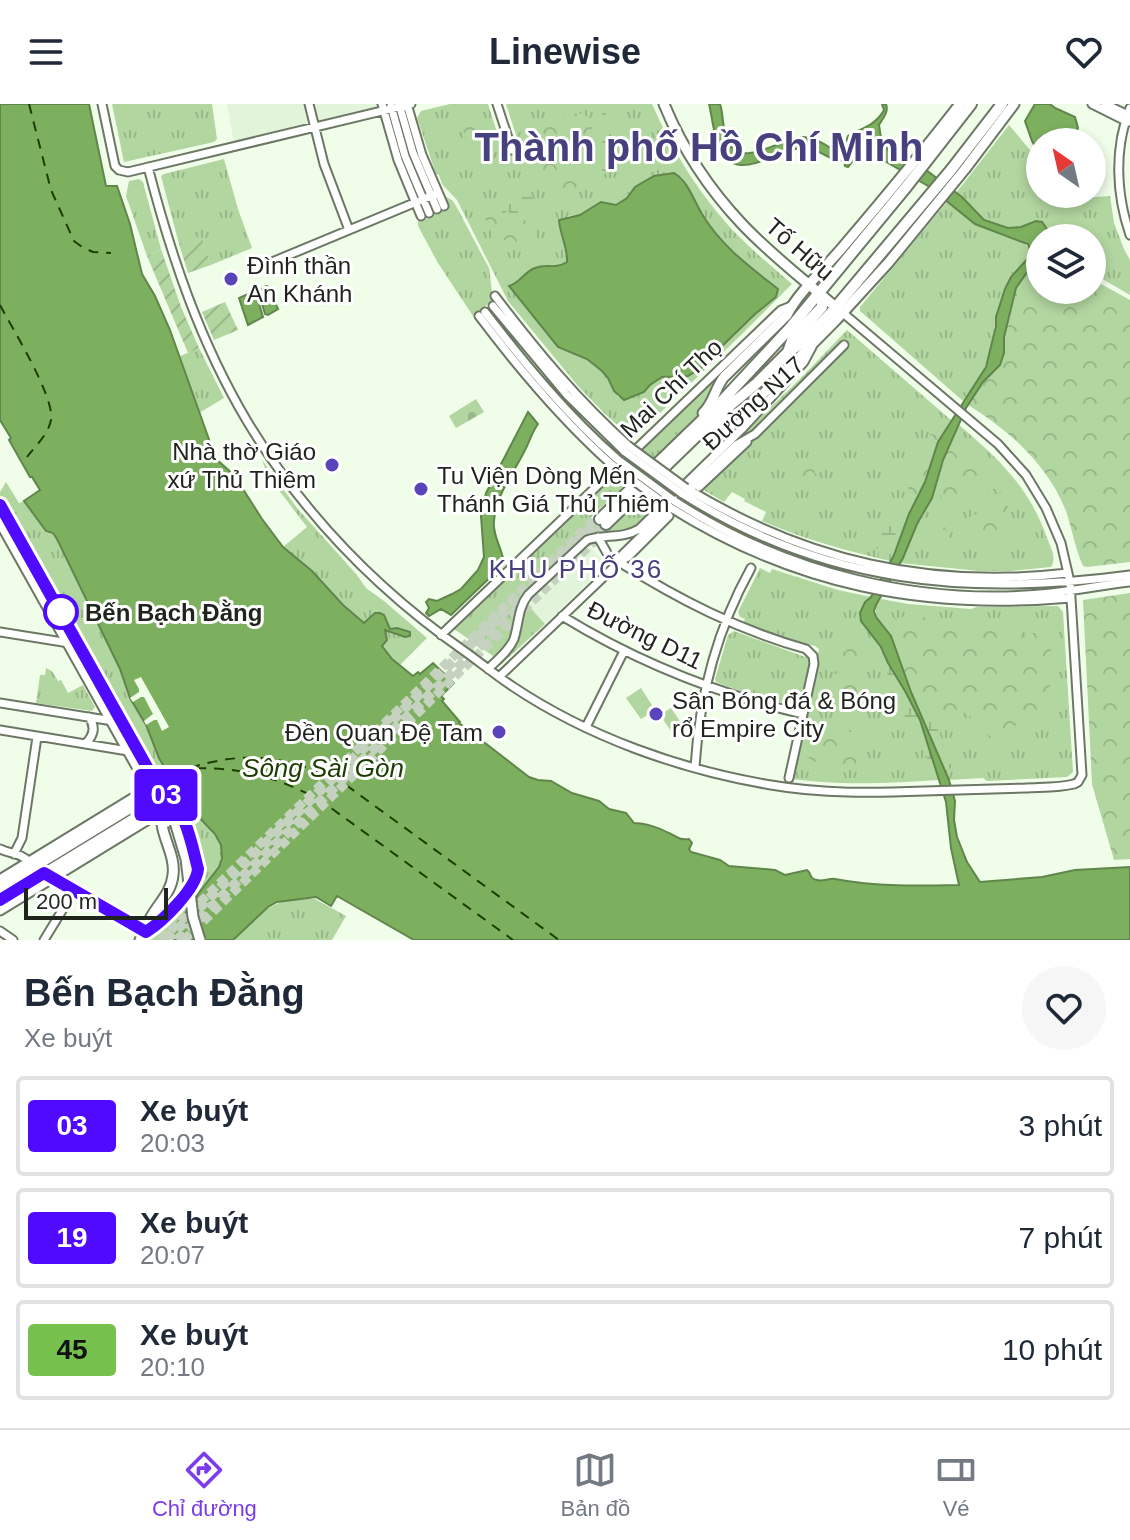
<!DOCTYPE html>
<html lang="vi">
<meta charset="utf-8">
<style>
:root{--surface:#fff;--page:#f6f6f7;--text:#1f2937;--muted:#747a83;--line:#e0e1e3;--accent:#7c3aed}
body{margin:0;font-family:Arial,sans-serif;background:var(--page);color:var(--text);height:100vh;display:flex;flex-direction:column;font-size:30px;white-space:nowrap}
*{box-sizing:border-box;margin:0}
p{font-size:26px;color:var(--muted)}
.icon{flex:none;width:44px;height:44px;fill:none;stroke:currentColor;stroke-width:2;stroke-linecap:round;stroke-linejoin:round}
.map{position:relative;height:836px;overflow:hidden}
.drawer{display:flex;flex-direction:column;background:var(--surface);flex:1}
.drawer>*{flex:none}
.badge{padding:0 16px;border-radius:6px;font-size:28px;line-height:52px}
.needle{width:52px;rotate:326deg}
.buttons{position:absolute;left:1026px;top:24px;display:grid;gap:16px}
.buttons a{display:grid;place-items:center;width:80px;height:80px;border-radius:50%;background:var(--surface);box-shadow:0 4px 12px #0003;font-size:40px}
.scale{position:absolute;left:24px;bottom:20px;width:144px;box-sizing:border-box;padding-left:8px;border:4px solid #1f241d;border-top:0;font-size:22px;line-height:28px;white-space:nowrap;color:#1f241d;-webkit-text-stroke:6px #fff;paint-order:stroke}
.map>.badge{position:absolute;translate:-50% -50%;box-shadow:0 0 0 4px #fff}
.round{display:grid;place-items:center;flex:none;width:84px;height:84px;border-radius:42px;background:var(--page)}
.overview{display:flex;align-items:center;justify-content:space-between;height:136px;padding:0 24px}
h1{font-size:38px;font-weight:800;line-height:60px}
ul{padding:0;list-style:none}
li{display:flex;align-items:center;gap:24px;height:100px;margin:0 16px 12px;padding:0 8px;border:4px solid var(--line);border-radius:8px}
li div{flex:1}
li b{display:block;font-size:30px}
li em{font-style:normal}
li .badge{min-width:88px;font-weight:700;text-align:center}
header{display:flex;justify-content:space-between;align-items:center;height:104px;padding:0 24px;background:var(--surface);font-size:36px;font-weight:800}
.dock{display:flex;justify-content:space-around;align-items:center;height:112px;border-top:2px solid var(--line);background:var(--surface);font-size:22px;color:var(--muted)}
.dock a{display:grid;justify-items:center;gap:4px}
.dock .active{color:var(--accent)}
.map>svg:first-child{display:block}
.built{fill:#e2f4da}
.grass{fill:url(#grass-tufts);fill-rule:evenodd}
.forest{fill:url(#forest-crowns)}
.wetland{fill:url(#wetland-marsh)}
.cemetery{fill:url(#cemetery-stones)}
.garden{fill:url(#garden-furrows)}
.pitch{fill:#b2d6a0}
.water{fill:#7cb05f;stroke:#60864b;stroke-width:2}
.pier{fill:#f0fde9}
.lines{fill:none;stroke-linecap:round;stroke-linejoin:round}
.ferry{stroke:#1c3d02;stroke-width:2;stroke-dasharray:10 8;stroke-linecap:butt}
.minor-tunnel{stroke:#c6d2c0;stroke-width:7;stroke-dasharray:7 3.5;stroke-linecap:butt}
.major-tunnel{stroke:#c6d2c0;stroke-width:9;stroke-dasharray:9 4.5;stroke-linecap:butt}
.highway-tunnel{stroke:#c6d2c0;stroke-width:10;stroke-dasharray:10 5;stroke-linecap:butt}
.minor-casing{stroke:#6c7766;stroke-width:11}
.major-casing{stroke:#6c7766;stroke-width:13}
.highway-casing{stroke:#6c7766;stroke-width:14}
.minor{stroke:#fff;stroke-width:7}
.major{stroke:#fff;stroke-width:9}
.highway{stroke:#fff;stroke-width:10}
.minor-bridge-casing{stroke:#6c7766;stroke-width:11;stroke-linecap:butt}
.major-bridge-casing{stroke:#6c7766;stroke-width:13;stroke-linecap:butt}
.minor-bridge{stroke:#fff;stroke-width:7}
.major-bridge{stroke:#fff;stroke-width:9}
.line-casing{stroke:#fff;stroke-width:18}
.line{stroke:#4f0aff;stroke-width:12}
.poi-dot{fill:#5944bc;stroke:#fff;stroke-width:3}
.stop-dot{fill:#fff;stroke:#4f0aff;stroke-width:4}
.labels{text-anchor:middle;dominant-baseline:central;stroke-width:6;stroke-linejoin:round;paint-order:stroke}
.street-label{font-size:24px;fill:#1f241d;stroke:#fff}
.poi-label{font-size:24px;fill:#1f241d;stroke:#fff;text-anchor:start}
.stop-label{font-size:24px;font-weight:bold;fill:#1f241d;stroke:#fff;text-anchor:start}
.neighbourhood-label{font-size:26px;letter-spacing:2px;fill:#46417e;stroke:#fff}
.water-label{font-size:26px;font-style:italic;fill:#1c3d02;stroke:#fff}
.town-label{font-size:40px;font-weight:bold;fill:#46417e;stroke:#fff}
</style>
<header><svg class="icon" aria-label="menu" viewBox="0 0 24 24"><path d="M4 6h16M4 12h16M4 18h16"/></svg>Linewise<svg class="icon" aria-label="heart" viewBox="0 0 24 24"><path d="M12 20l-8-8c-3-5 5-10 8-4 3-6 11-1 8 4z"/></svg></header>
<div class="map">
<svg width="1130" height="836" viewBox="0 0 1130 836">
<defs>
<pattern id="grass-tufts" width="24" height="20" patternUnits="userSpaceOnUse" patternTransform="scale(2)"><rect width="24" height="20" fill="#b2d6a0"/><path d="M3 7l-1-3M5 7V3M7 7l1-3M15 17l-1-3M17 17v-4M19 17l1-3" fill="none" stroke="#99b889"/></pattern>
<pattern id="forest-crowns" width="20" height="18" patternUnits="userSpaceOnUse" patternTransform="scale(2)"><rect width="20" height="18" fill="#b2d6a0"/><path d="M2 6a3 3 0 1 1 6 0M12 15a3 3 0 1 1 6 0" fill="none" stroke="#99b889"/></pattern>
<pattern id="wetland-marsh" width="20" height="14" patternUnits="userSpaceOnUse" patternTransform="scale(2)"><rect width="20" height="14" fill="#b2d6a0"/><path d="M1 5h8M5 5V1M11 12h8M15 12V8" fill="none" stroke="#99b889"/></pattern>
<pattern id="cemetery-stones" width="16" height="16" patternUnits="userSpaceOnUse" patternTransform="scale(2)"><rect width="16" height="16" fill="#b2d6a0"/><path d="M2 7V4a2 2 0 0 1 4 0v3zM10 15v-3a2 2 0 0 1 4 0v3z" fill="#99b889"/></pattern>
<pattern id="garden-furrows" width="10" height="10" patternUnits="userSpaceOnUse" patternTransform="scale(2)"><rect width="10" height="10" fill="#b2d6a0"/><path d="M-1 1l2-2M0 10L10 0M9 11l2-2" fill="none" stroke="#99b889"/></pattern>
</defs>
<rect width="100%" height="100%" fill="#f0fde9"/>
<path class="built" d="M227,0H379L374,5L239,37H235L233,34Z
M587,440L607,460L545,520L527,500Z"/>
<path class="grass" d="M112,0H212L217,35L214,38L124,58Z
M450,0H488L504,50L520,43L506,0H652C671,44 696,85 728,121C747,142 770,161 792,180L741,231L633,335L604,309L578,282L508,197L457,96L442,80L439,71L436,70L417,14L421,7ZM654,72L682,74C697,103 713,131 737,154C750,166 765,175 778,185L776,193L754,211L715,249L703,263L662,273L650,281L644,288L618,293L608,274L602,267L588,255L558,243L510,181L517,180L537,163L558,164L567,158V148L560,127L568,112L580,111L589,106L616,101L627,94L635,83Z
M1009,21L1040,58V90H1055L1065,95L1110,92L1114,119L1124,145L1130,156V191L1092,169V134H1053L1048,125L1036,117L1021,123L1008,124L984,116L956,89Z
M224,55L238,105L252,144L211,161L201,133L179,140L161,72L164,70Z
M139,75L143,78L161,145L147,152L126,92L129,77Z
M446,93L452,96L456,102L489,164L493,196L473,212L438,159L418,122V116L426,115L447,103L445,95Z
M947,98L975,120L1022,138C1043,149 1013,169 1007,182C994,206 995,234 986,260C982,273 971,285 963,297L860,207V203Z
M847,226L951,316L938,338L891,457C846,447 804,435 762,417L766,408L744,397L745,395L732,388L724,398L702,385L846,241L754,328L739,338L735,337L800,275Z
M199,244L224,294L199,309L178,253Z
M717,271L704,307L590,414L605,429L654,382L666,394L642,419L626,429L589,432L524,492L516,505L512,527L503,544L493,552L454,525Z
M959,321C998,354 1030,384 1047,434C1051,444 1057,454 1051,463L1011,467H979L900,459L917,420L923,412L943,356Z
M262,356L297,404L357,471L366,484L384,497L427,534L400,561L386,549L365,520L343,501L312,467L283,443L307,423L268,372Z
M6,378L19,399L24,397L46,427L53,429L57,435L120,565L130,594L146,621L159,654L198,712L219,735L222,747L219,763L166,836H148L158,822L194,787L199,778L201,771L182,700L177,692L163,681L0,393V388Z
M760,464L770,469L772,465L838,486L871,493L861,517L881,543L888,559L905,587L920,616L940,676C888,679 845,682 792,675L819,545L815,542L782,534L743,519L745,515L740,513L738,508Z
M881,495L908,500L971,505L977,503L1058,502L1063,508L1073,668L1067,673L987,677L983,674L949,676L883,521L876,513V501Z
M527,500L545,520L509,553L506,551L521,509Z
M734,527L808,554L810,560L802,595C800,597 800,599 798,600C790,604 727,583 716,578L715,575L728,531Z
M46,564L52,567L58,577L61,576L68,589L83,581L95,603L92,607L36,599L40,571H45Z
M293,795H315L346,812L332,836H234C255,816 263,801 293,795Z"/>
<path class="forest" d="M478,4L482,18H485C492,29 493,37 491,50L487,51L479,48L470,49L464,45L466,35L464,28L457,24L458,10L469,9L473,5Z
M580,9L590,14C595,25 590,31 582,39L584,43L585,57L574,70L578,79L575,87L565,91L531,77L529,68L531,64L540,61L548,55C545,50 547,46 546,40C546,33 542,29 542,20C554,14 566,10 580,9Z
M508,107L534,121C536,131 536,135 528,143L519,142L514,135L495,137L485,115L487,108L504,109Z
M1039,135L1040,186H1092V175L1130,196V458L1087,463L1083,462C1075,444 1072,425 1066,407C1048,361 1009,326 968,301L983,278L1000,261L1004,249V233L1016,184L1032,161L1035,150V141Z
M930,330L943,331L938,338L925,378L898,438C887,416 909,412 910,392C910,390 907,380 907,378C916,362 923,347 930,330Z
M948,344L955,350L964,349L965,357L977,364L979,370L970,378L973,392L954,397L946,402L940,390L934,387Z
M812,358L815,369L819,375C817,382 815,384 808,386L804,384L798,386L793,373L802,360Z
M995,384L1004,393L1009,406L1005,416L1008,420L1021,423L1025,429L1024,432L1016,435L1005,433L1000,438L1001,445L994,447L985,445L980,437L977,438L970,436V425L966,421C969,409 971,414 979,408C982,405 985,400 988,396L987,389Z
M929,417L946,424L948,435C937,440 930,433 921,427V421Z
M1130,489V755L1114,756L1092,680L1083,496Z
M911,508L934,517V525L939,529L963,518C978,523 997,524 1013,521L1020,527L1018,538L1023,546H1029L1031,543L1024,535L1025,531L1033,529L1039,530L1050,544L1053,554L1049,567L1052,579C1045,587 1050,591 1053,600C1049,608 1041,619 1031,619C1027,619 1024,617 1020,617L1014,623L1018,634L1016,639C992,645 983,620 965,609L960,607C946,611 930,612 919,601C912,594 909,582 906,573C899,555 894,537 883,521L889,514L899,515Z
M851,537L855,538L858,550L854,566L858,575L859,590L855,595L854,605L847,607L834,593L830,577Z
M832,614L848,628L858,627L860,632L856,660L833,667H822L818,657L812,658L808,653L812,641L825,628L824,621L826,615Z"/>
<path class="wetland" d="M591,0H602L608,15L612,17L616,16L619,25L623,26L624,30L609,42L606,38L596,41L595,39L602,26Z
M602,48L632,58L636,63L631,67L626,61L620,59L614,67L595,73C599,65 606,64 610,57Z
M513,84C523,86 528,93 538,96V99C530,103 526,107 522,115L514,114L508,107L504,109H496V106L506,87Z
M892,417C896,423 894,429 898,438L891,457L878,454L879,448L870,434Z
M872,532L881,543L888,559L905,587L920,616L935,661C924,655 925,645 919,635C915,627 908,621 905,613C897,598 893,581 885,565C882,558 873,551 872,545C871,540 872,537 872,532Z
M917,600L928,607L935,609L942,639L955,660L952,664L943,666Z"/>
<path class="cemetery" d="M476,295L484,308L456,324L449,312Z"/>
<path class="garden" d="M201,132L211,161L188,169L179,140Z
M161,145L181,203L199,244L188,249L147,152Z
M225,198L238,226L214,236L202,208Z"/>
<path class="pitch" d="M641,584L655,606L641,615L626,594Z
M671,604L684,623L673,630L660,611Z"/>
<path class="water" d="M0,0H89L106,82H117L130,120L142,170L155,192L170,226L216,355L234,371L262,415L283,443L312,467L343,501L364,519L375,509H380L384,511L390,525L397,524L410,528V532L405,533L385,526L387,536L382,542L392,555L413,572L418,568L420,570L433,559L454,579L441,592L444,595L442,597L460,618L459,619L529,673L538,676L551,677L572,689L599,697L609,705L626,709L634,719C645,719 660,724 669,729C678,733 678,736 689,735L692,739L689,745L691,748L720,756L729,762L775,766L785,771L807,766L809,768C811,772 811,775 817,776C822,778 829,774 835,775C876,783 917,782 959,781L951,744L946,698L920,616L905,587L888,559L881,543L861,517L860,509L865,498L871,493L894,451L909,410L925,378L938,338L986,263L996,222V213L1005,185L1011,173L1030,152V146L1028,140L1022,138L975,120L928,82L883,56L871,40L865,36L856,39C854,49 857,54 848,63L845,62L844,57C840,56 835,56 831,54C821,50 815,43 802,44C771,47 732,85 717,37C713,26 712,12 709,0H720C724,12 722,27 728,38C742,66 781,33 804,33C817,34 828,43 839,49L843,47L848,32C862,24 876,21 884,6L882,0H886C889,8 883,14 879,21L881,34L890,49L906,51L962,93L984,116L1008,124L1021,123L1036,117L1042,118L1053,134H1040L1036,137L1032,161L1016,184L1004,233V249L1000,261L983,278L966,304L943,356L932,394L917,420L903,454L876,501L874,507L876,513L891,532L911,588L949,676L955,697L954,716L957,733L967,758L980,778L1042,773L1075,766L1130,763V836H414L337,792L331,802L316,793L277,798L268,803L233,836H166L178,818L197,794L198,790L219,763L222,754L221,741L215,730L194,708L179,688L159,654L146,621L130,594L120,565L57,435L53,429L46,427L24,397L40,386L32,373H30L9,336L11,334L0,316Z
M1035,0H1050L1055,4L1075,13L1078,24L1072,38H1040V51L1032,37L1025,17Z
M674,69C688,77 694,97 702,110C721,142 750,163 778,185L776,193L754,211L715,249L703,263L688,272L662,273L650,281L644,288L624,296L614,287L608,274L602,267L587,255L558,243L509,182C520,179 524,168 535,164C547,159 554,166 567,158C568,144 560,131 559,116L580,111L601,98L616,101L627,94L635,83L654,72Z
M266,182L269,183L278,205L268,211L265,210L258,187Z
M253,188L256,190L263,213L248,221L239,194Z
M528,308L538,320C532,328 529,339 524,348C513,370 496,391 494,417C492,432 503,445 504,460L451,511L441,505L429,512L426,509L429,504L426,498L429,495L437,497L452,490L461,485L478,466L484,453L481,412L486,389Z"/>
<path class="pier" d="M141,573L169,623L162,627L157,616H154L146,621L144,617L153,610L144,593H141L133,598L130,594L139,588V585L134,576Z"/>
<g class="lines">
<path class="ferry" d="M29,0L51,86L74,137L82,143L93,148L111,149
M0,201C12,224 55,293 51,316C48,331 36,341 27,353
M190,664C249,645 293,653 346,681L559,836
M196,664C245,664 276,673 320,696L513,836"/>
<path class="minor-tunnel" d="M669,412L691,391"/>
<path class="major-tunnel" d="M161,836L598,412
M184,836L609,423"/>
<path class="highway-tunnel" d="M586,439L606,420
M166,836L600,415
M177,836L525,498"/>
<defs>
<path id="minor" d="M102,0L115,62L119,66L128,68L411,0
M309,0L324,60L349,126
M382,0L398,56L421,112
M399,0L413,49L437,105
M407,0L422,51L444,102
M497,0L512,46
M1092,0L1128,18
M1105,0L1130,12
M391,2L405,52L429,109
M1130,4C1114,44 1116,90 1130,131
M148,63C171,152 200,238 247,317C303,410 378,487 467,549C482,560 497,572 512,582C588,633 681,666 771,681C823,690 873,689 925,687C959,686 992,685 1025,684C1041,683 1058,684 1074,680L1078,678L1082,671L1070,478L1061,439L1046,404L1026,371L998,340L843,209
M260,163L438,89
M495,192C536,246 579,298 630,343
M493,202L567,291L625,348
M485,208C525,260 567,311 617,355
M479,212C519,265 562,316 611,360
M632,349L781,206L791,202
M699,383L747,338
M686,384C806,457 929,485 1068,469
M689,386L736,341L755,330L844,241
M681,389C822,479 967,493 1130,471
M673,396C783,468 920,503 1051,489C1078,486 1104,481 1130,478
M668,402C794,482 924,507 1071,494
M598,433L607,449
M619,458C678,495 738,526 806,545L813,552L814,560L789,674
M619,458L628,453L669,412
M562,512C637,558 717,590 803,610
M0,528L69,539
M441,531L620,360
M488,565C497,556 509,547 514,535C519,519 518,504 528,491L587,436C604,430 623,435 639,425L742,325L804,258L812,243
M499,573L614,463L622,451L670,404
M0,599L113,617
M586,623L624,547
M0,626L128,647
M85,640C94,632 96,623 89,613
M695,664C699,594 716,527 751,464
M0,745C10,750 22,749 29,758
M14,750L22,734L37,633
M51,775L146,828
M0,827L13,836
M44,836L74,787"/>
<path id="major" d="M664,0C682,44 709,85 742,120C772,152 807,178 840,207
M703,309C714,299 715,284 724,273L787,211C798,189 825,164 842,144C882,97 922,49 960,0
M713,322C724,311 740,310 752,301L836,216L889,158L965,65L1014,0
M0,401L145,658L174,715
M0,421L4,425L168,718
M0,776L150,684
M0,784L154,690
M0,796L159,699
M0,806L163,706
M146,828C148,807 171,794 173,771C176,750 159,730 162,710
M140,836C157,812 188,799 198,769L191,739L178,703L164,690"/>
<path id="highway" d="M788,248L793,234L822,203V192L819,188
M600,415L722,297L790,224L907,82L971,0
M606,420L715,314L757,279L787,249L800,240L830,210L951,66L1002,0"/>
</defs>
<use href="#minor" class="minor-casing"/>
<use href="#major" class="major-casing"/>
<use href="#highway" class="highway-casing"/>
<use href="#minor" class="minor"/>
<use href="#major" class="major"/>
<use href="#highway" class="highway"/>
<defs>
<path id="minor-bridge" d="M630,343L686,384
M625,348L681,389
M617,355L673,396
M611,360L668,402"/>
<path id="major-bridge" d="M174,715L186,755L193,813L200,836"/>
</defs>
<use href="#minor-bridge" class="minor-bridge-casing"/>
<use href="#major-bridge" class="major-bridge-casing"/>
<use href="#minor-bridge" class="minor-bridge"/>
<use href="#major-bridge" class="major-bridge"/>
</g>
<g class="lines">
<defs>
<path id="line" d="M0,401L161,688C186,703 191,738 198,765C196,785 163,817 146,828L44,769L0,796"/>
</defs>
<use href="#line" class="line-casing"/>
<use href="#line" class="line"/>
</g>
<g class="poi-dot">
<circle cx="231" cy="175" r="8"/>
<circle cx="332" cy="361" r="8"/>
<circle cx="421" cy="385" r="8"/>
<circle cx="656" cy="610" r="8"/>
<circle cx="499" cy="628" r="8"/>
</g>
<circle class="stop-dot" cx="61" cy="508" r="16"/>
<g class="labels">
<g class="street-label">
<text transform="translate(800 145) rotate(41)">Tố Hữu</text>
<text transform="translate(671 284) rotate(-44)">Mai Chí Thọ</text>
<text transform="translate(753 299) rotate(-42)">Đường N17</text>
<text transform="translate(645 531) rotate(26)">Đường D11</text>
</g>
<g class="poi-label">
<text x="247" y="161">Đình thần<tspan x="247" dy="28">An Khánh</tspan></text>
<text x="316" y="347" text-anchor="end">Nhà thờ Giáo<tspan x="316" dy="28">xứ Thủ Thiêm</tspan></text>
<text x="437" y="371">Tu Viện Dòng Mến<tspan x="437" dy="28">Thánh Giá Thủ Thiêm</tspan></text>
<text x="672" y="596">Sân Bóng đá &amp; Bóng<tspan x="672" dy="28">rổ Empire City</tspan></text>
<text x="483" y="628" text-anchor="end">Đền Quan Đệ Tam</text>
</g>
<g class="stop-label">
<text x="85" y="508">Bến Bạch Đằng</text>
</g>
<g class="neighbourhood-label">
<text x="576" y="465">KHU PHỐ 36</text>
</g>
<g class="water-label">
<text x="323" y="664">Sông Sài Gòn</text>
</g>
<g class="town-label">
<text x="699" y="43">Thành phố Hồ Chí Minh</text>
</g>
</g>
</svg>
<div class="buttons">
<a><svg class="needle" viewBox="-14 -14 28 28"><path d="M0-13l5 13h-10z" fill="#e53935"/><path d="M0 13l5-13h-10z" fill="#747a83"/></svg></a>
<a><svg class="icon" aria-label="layers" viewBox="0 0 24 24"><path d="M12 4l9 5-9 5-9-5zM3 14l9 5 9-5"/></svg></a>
</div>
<div class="scale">200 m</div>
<b class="badge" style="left:166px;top:691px;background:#4f0aff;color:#fff">03</b>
</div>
<section class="drawer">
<div class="overview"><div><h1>Bến Bạch Đằng</h1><p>Xe buýt</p></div><a class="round"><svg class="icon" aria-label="heart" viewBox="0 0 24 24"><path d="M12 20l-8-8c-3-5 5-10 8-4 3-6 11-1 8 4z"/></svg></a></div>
<ul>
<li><span class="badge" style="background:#4f0aff;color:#fff">03</span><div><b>Xe buýt</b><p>20:03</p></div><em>3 phút</em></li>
<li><span class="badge" style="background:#4f0aff;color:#fff">19</span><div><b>Xe buýt</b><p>20:07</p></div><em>7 phút</em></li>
<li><span class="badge" style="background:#76c04d;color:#111">45</span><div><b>Xe buýt</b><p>20:10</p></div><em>10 phút</em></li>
</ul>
</section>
<nav class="dock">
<a class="active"><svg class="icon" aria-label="directions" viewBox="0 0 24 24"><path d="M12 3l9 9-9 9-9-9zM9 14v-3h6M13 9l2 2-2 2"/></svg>Chỉ đường</a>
<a><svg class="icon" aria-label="map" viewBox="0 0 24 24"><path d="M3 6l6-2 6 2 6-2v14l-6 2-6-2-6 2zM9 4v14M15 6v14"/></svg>Bản đồ</a>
<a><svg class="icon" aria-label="tickets" viewBox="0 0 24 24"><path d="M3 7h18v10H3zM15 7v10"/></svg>Vé</a>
</nav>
